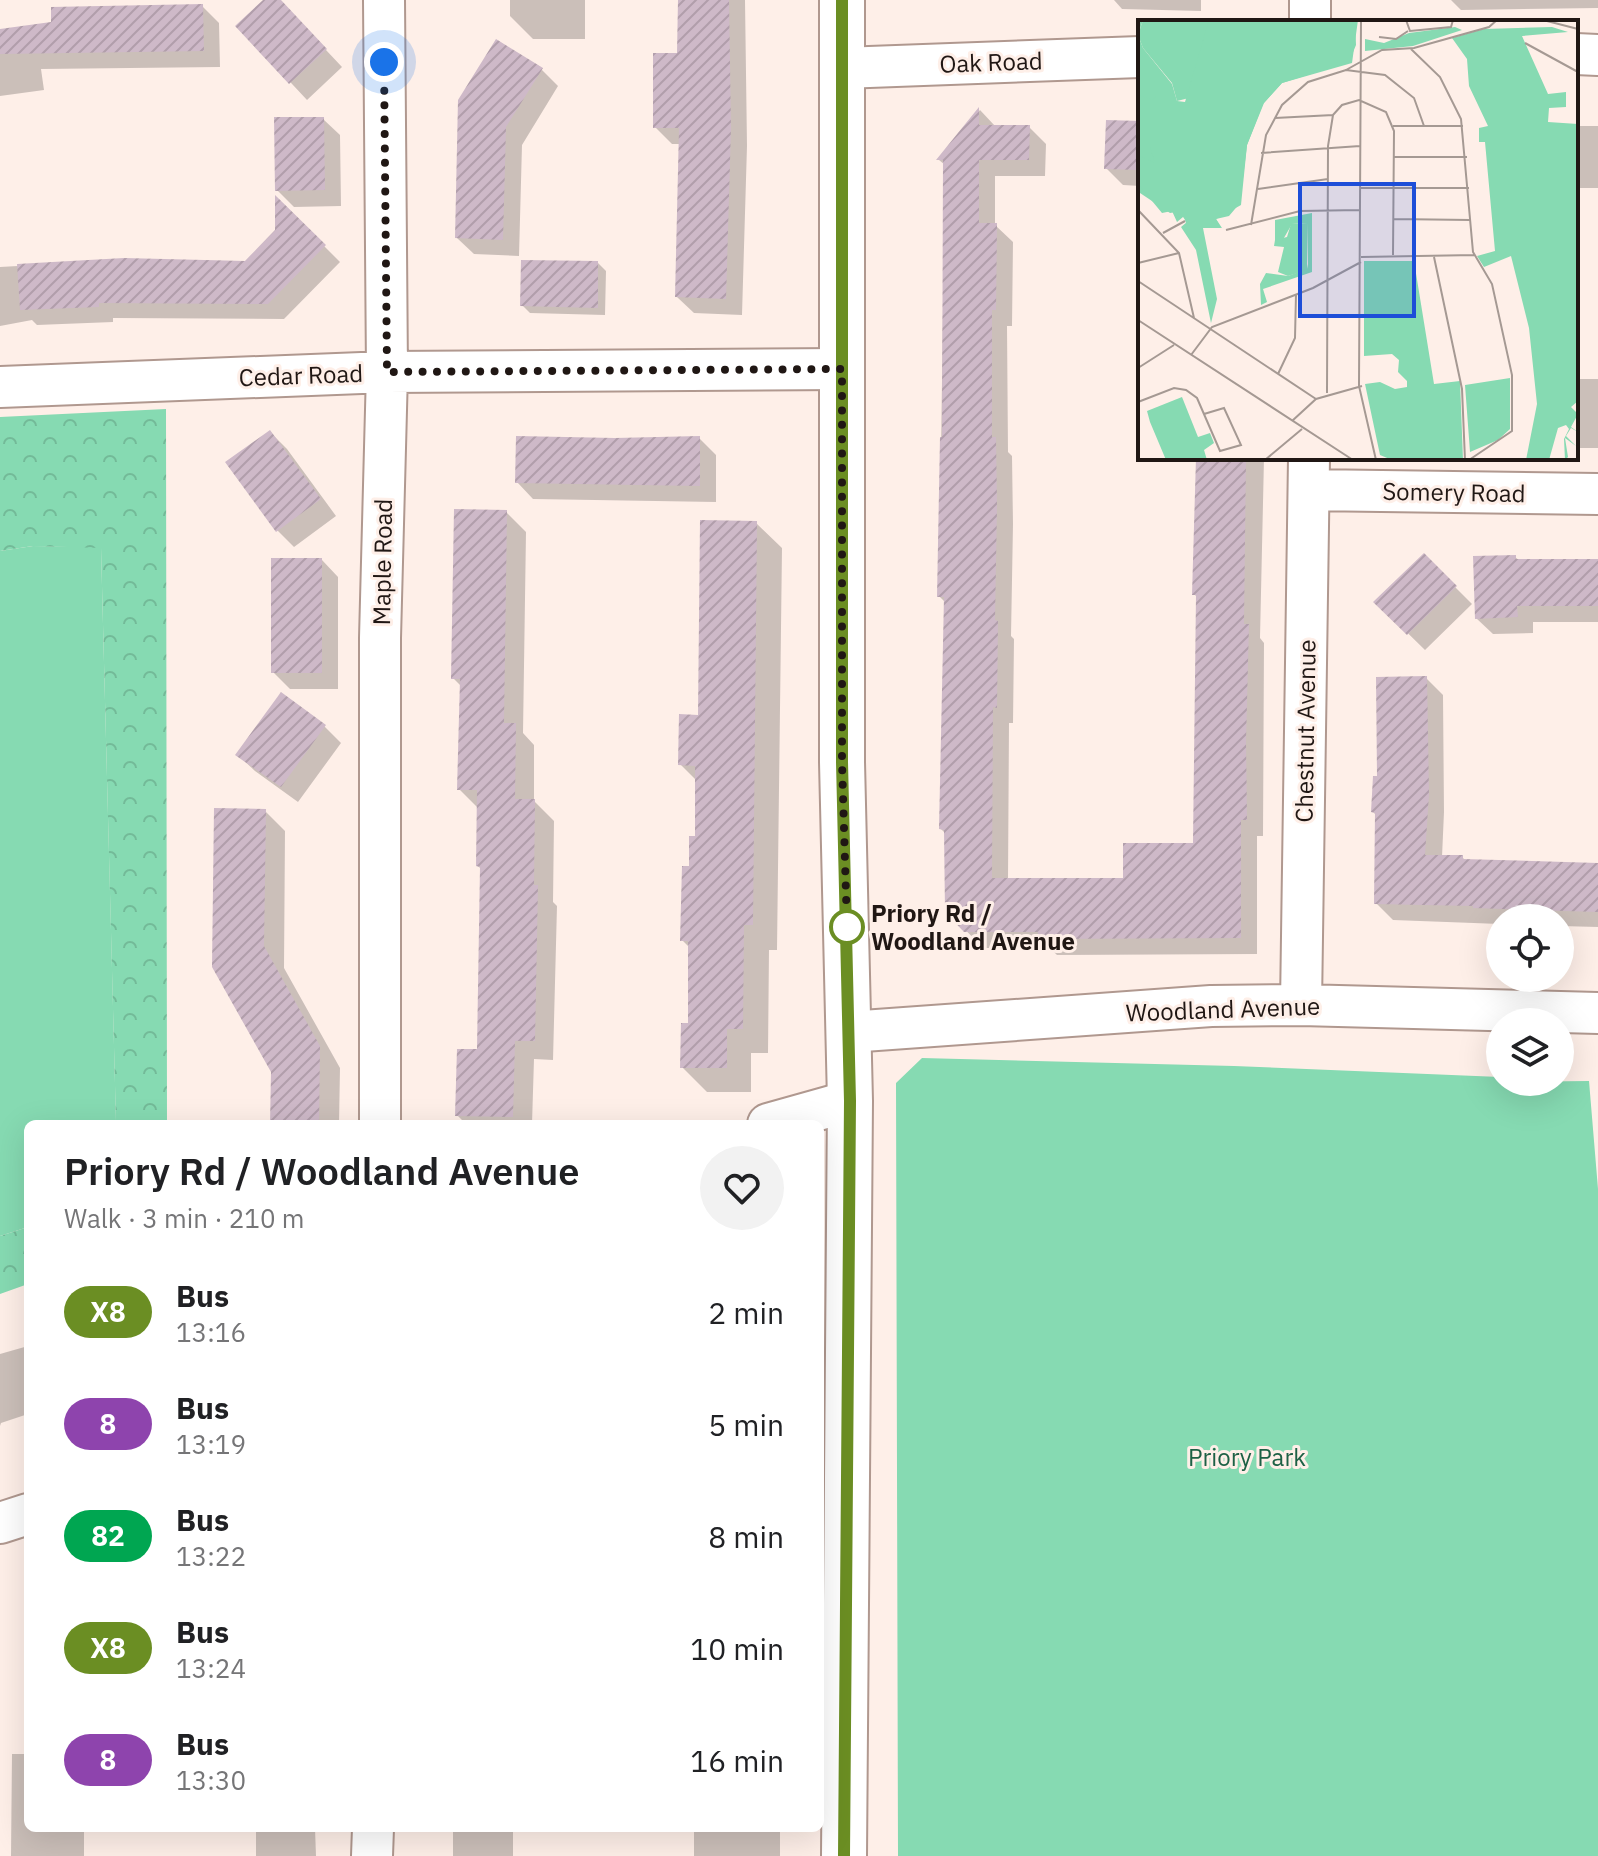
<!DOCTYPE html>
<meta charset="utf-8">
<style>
:root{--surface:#fff;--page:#f2f2f2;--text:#202124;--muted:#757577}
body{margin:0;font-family:"IBM Plex Sans",sans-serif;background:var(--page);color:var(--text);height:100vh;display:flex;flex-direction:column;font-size:30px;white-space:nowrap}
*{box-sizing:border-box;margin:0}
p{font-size:26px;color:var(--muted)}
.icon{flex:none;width:44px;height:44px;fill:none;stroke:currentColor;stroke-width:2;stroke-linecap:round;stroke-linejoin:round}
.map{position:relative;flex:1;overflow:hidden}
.side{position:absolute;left:24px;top:1120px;width:800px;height:712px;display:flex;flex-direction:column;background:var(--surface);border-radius:12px;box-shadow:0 8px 32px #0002}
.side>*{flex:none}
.badge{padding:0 16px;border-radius:26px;font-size:28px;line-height:52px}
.buttons{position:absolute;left:1486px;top:904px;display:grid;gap:16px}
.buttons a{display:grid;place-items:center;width:88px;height:88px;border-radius:50%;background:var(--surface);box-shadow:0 8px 32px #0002;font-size:40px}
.you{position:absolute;width:40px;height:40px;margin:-20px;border:6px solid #fff;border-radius:50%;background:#1a73e8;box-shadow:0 0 0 12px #1a73e833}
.map>.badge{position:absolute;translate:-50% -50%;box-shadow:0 0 0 4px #fff}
.round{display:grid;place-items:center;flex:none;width:84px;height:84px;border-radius:42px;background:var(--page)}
.overview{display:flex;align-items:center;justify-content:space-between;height:136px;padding:0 40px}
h1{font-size:38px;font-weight:600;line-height:60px}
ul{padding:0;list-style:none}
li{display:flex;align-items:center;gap:24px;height:112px;padding:0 40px}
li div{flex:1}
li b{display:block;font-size:30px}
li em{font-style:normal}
li .badge{min-width:88px;font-weight:700;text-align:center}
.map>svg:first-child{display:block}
.green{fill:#86dab2}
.forest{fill:url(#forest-crowns)}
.shadow{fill:#0003}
.building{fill:url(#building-hatch)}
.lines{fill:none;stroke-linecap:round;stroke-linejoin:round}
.street-casing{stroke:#b0988f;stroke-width:44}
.primary-casing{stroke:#b0988f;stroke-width:48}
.street{stroke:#fff;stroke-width:40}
.primary{stroke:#fff;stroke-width:44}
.line-casing{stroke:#fff;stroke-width:18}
.line{stroke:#6b8e23;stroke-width:12}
.walk{stroke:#201714;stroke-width:8;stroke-dasharray:0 14.4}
.stop-dot{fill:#fff;stroke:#6b8e23;stroke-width:4}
.labels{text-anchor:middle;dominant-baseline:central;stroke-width:6;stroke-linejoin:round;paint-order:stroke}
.street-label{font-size:24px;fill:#201714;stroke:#feefe8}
.stop-label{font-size:24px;font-weight:bold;fill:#201714;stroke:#feefe8;text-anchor:start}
.park-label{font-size:24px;fill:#1d6145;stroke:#feefe8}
.inset-road{fill:none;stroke:#a59993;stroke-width:2}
.view{fill:#1d4ed8;fill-opacity:0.15;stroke:#1d4ed8;stroke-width:4}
.inset-edge{fill:none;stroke:#201714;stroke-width:4}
</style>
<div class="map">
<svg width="1598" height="1856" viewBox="0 0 1598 1856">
<defs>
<pattern id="forest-crowns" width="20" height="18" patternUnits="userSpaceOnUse" patternTransform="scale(2)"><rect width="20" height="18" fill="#86dab2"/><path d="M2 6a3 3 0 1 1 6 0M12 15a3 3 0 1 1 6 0" fill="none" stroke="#73ba98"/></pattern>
<pattern id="building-hatch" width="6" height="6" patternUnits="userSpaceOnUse" patternTransform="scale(2)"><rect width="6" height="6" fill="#ceb9c8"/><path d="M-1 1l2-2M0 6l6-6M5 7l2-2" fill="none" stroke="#b19eab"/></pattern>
</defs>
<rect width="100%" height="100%" fill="#feefe8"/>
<path class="green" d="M33,546L101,547L116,1121V1124H28V1227L0,1236V551Z
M922,1058L1234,1066L1500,1077V1082L1589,1081L1598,1189V1856H898L896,1083Z"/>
<path class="forest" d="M166,409L167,1124H116L101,548L33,546L0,551V417Z
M28,1227V1284L0,1294V1236Z"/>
<path class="shadow" d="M266,0H279L342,67L307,100L238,26Z
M510,0H585V39H533L510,16Z
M679,0H745L747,146L742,315L694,313L677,297L681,144H672L655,127L679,55Z
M1114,0H1201V11L1122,9Z
M1451,0H1598V8L1461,10Z
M202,6L219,23L220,67L41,69L44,90L0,96V31Z
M542,70L558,86L522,145L519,256L474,254L457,238L460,101Z
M980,110L995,126L1029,127L1046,144L1045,176H995V225L1013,242L1012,326H1007L1008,452L1012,456L1013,524L1011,636L1014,639L1013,723H1009L1008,880H1125L1195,845L1198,598L1194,594L1198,458H1264L1260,638L1264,643L1263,836H1257V954L1057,955L1050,948H983L947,911L946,834L941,829L946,603L939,596L945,165L939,160Z
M323,119L340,135L341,206L294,207L277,190Z
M1140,123V186L1123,185L1106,168Z
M1576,126H1598V188H1576Z
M277,199L340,262L284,319L113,318V322L37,325L32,320L0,326V267L124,260L245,263L277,231Z
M598,263L606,271L605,315L530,313L522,305Z
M1576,379H1598V448H1576Z
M270,432L287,449L336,516L294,547L277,530Z
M699,438L716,455V502L533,499L517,482Z
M506,512L526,532L523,733L534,745V801L554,821L553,902L557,906L553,1060L534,1059L532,1124H466L457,1115L479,1051L482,870L478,866L479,809L459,789L461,686L453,678Z
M756,523L782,548L777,950H769L768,1053H751V1092H707L682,1067L690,1025V948L682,940L697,838V781L680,764L700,717Z
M1424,556L1472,604L1425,650L1376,602Z
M1515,557L1520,561L1598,562V622H1533V633L1493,634L1476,618Z
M322,560L338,577V689H290L273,672Z
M1426,678L1443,695L1444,812L1442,857H1462L1466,861L1598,865V927L1560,926V918H1500V924L1393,920L1376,903L1377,816L1373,812L1379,778Z
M324,726L341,743L298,802L255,771L238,755Z
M265,811L285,831L284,968L340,1068L339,1124H272L273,1071L214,967Z
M28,1346V1414L1,1423L0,1426V1354Z
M12,1754H28V1828H84V1856H11Z
M256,1828H315L316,1856H256Z
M453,1828H513V1856H453Z
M694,1828H780V1856H694Z"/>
<path class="building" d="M263,0H281L327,49L289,84L235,26Z
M678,0H729L731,128L726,299L675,297L679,128H653V53H677Z
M203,4L204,51L0,54V29L51,22V7Z
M496,39L543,68L506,127L503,240L455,238L458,100Z
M979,107V125H1030L1029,160H979V223H997L996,310H992V437H996L997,506L995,620L998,621L997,708L993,707L992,878H1123V843H1193L1196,595H1192L1196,458H1246L1244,624H1249L1246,741L1247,820H1241V938L1038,939V932H964L945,912L944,830L939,829L944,597H937L940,437H942L943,160H936Z
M274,117H324L325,190L275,191Z
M1106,120L1140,121V170L1104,169Z
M275,195L326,245L268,304L99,303V307L20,310L17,264L124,258L245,261L275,230Z
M521,260L598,261V308L520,306Z
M270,430L321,499L276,532L225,462Z
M516,436L615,438L700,436V486L515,483Z
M454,509L507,510L504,723H516L515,799H535L534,885H538L535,1041H515L513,1117L455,1116L457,1049H477L480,867L476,866L477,790H457L460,679H451Z
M700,520L757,521L753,925H744L743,1029H727V1068H680L681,1023H688V941H680L682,866H689V836H695V766L678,765L679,714L698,715Z
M1424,553L1457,586L1407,635L1373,602Z
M1516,555V559H1598V606H1517L1518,617L1475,619L1473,556Z
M271,558H322V673H271Z
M1427,676L1429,794L1425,855H1463V859L1598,863V912L1473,908V906L1374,904L1375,813L1371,812L1373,776H1377L1376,677Z
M281,692L326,725L281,787L235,755Z
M214,808L266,809L264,946L320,1046L319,1124H270L271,1072L212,967Z"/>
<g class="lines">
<defs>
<path id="street" d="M1310,22V0
M1576,54L1598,55
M842,68L1140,57
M0,387L387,372L842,369
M1309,490L1598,494
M1301,1005L1309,458
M849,1032L1211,1006L1301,1005L1598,1013
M380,1124V638L387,372L384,0
M768,1124L850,1101
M0,1523L28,1514
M372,1856L373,1828"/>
<path id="primary" d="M842,0V762L850,1101L844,1856"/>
</defs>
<use href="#street" class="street-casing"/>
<use href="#primary" class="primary-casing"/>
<use href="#street" class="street"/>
<use href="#primary" class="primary"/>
</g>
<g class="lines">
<defs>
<path id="line" d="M842,0V762L850,1101L844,1856"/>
</defs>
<use href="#line" class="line-casing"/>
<use href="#line" class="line"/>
<path class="walk" d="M384,62L387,372L842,369V762L847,927"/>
</g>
<circle class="stop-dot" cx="847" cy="927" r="16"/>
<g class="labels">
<g class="street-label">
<text transform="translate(991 62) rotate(-2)">Oak Road</text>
<text transform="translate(301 375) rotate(-2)">Cedar Road</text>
<text transform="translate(1454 492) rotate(1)">Somery Road</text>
<text transform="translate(382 562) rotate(-89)">Maple Road</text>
<text transform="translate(1305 731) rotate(-89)">Chestnut Avenue</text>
<text transform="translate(1223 1009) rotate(-2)">Woodland Avenue</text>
</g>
<g class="stop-label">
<text x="871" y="913">Priory Rd /<tspan x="871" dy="28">Woodland Avenue</tspan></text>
</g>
<g class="park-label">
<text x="1247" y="1457">Priory Park</text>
</g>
</g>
<g transform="translate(1138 20)">
<rect width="440" height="440" fill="#feefe8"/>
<path d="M5,0H71V11L132,0H220L214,43L144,63L125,84L109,125L102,183L91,196L78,199L84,208L48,203L44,191L32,193L2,173L0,32L33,78L56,91L71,16L51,78L39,81L34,63L5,28L0,15ZM317,7L324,10L275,26L227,31V19L246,23L271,13ZM169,203V250L150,256L140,252L146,227L136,226L137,220L149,217L153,204ZM226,241H276L296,364L322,361L325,440H254L242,435L227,364L242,362L257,369L269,367V361L260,352L261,340L254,334L226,336ZM372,358V409L360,420L332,432L327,365ZM44,377L60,417L72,413L76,423L66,430L69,440H28L12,402L9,391Z" fill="#86dab2"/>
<path d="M0,0H5L0,15L5,28L34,64L39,81L47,82L71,0H217L218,25L211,42L144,63L126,83L109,125L103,185L78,199L83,208H65L79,279L73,303L58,230L43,207L49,202L45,197L39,202L34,191L24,193L0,164V135L17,143L12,127H0V75L15,80L18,76V63L0,47ZM414,7L430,12L384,16L410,74L428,72V87L411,88L410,102L440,104V381L433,387L440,394L433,407L440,412L433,408L428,416L438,426L427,418L430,437L427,440L426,419L431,409L428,405L420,408L411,440H388L399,384L391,308L373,236L346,247L339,236L357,231L347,122H341V108L350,106L331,66L329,39L314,18L346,9ZM174,193V252L125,269L129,282L123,285L122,264L128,253L150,256L169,249L170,244L169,203L154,204L143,223L137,220V200Z" fill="#86dab2"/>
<path class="inset-road" d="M223,0L221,366L238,440M268,0L272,11L313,7L315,0M405,0L440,9M241,17L258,19L270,11M387,23L440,52M273,29L302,57L323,99L335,232L354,264L374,355V411L331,440M208,50L244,30L276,28L351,7L359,0M137,98L195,95L204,85L221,80L248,92L256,111L255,235M255,106H325M123,133L222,126M256,137H329M222,168H331M120,169L190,159M0,190L41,233L56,298M256,199L332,200M113,205L128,115L144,85L170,62L208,50L247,55L276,78L286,106M88,210L162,191L222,190M25,213L47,201M223,237L337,235M296,237L324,369L327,440M0,243L41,233M0,261L178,379M0,300L215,440M53,335L74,307L175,268L223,242M0,348L36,325M140,354L157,318L158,274M189,373L190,126L195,95M0,382L36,368L48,370L59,378L82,431L103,425L86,388L66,394M154,401L178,379L224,366M127,440L164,409"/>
<path class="view" d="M162,164H276V296H162Z"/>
<rect width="440" height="440" class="inset-edge"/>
</g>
</svg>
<div class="buttons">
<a><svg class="icon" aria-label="locate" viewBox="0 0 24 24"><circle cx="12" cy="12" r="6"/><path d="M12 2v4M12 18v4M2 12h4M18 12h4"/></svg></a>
<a><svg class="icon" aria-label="layers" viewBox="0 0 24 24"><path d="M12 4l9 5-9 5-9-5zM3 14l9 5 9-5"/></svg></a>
</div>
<div class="you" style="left:384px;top:62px"></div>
<section class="side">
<div class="overview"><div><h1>Priory Rd / Woodland Avenue</h1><p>Walk · 3 min · 210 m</p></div><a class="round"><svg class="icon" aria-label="heart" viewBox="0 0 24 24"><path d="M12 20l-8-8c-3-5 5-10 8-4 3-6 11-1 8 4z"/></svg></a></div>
<ul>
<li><span class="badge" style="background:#6b8e23;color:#fff">X8</span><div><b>Bus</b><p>13:16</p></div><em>2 min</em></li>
<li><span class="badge" style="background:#8e44ad;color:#fff">8</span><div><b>Bus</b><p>13:19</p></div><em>5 min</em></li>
<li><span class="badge" style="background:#00a651;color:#fff">82</span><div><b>Bus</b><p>13:22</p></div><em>8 min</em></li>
<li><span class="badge" style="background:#6b8e23;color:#fff">X8</span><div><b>Bus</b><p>13:24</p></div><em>10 min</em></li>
<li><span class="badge" style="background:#8e44ad;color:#fff">8</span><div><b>Bus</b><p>13:30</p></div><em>16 min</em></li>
</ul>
</section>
</div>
